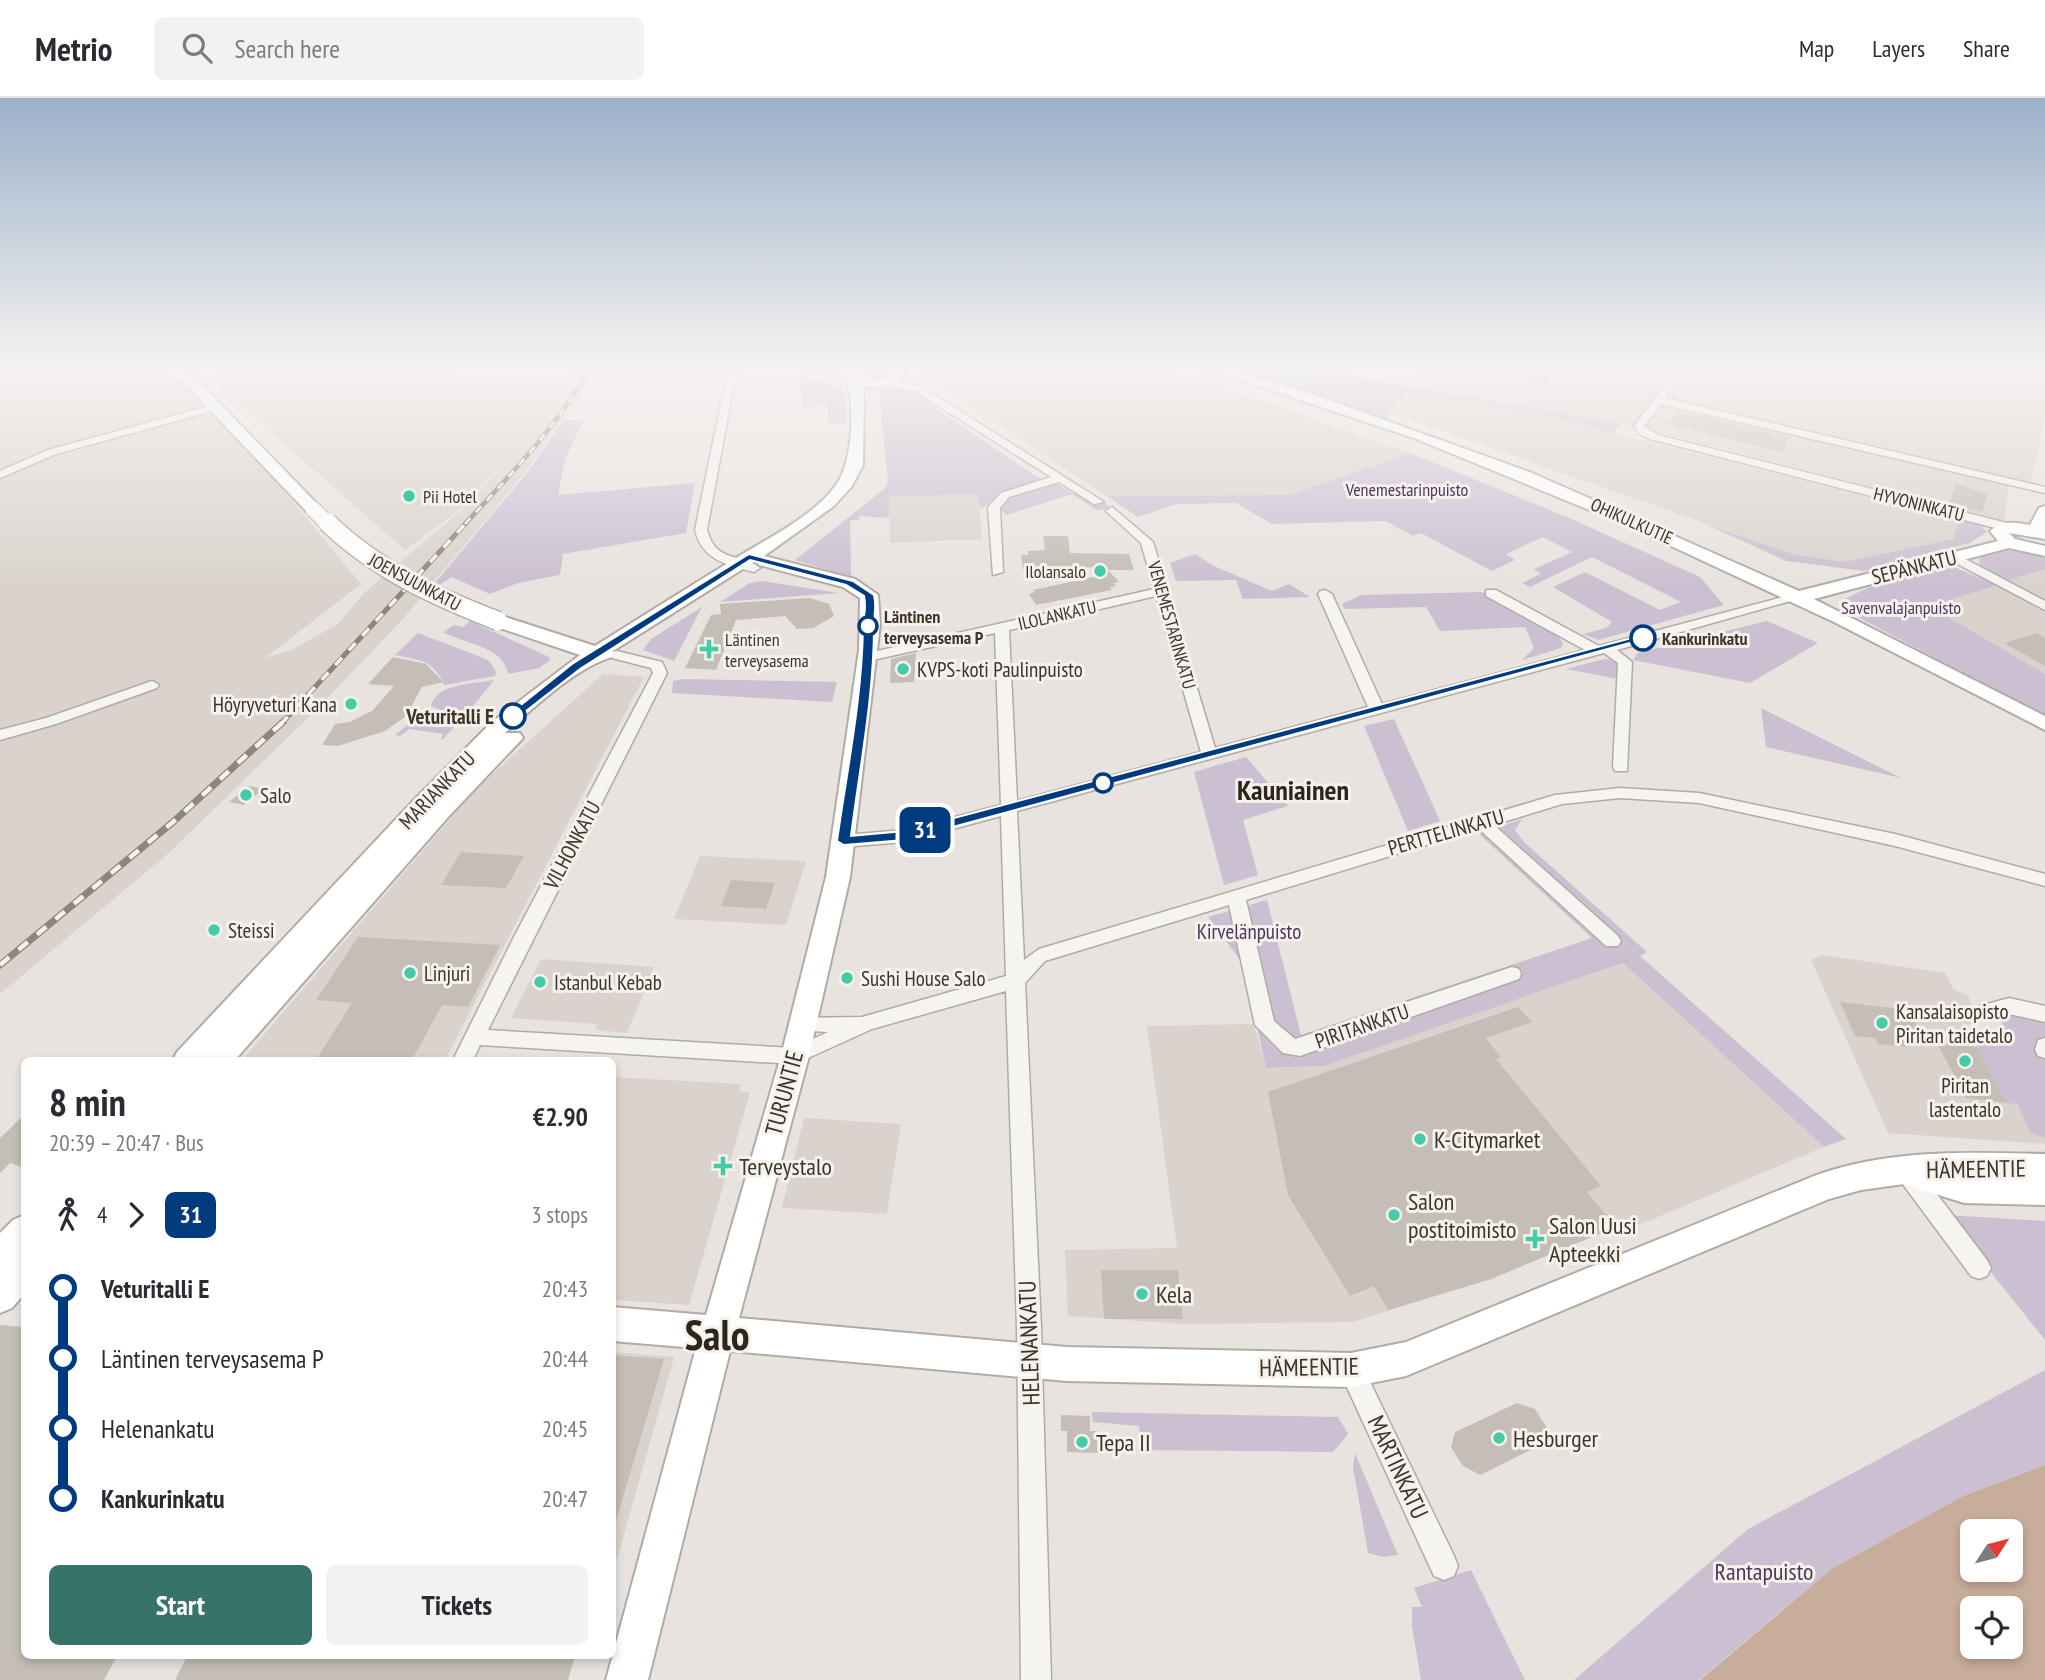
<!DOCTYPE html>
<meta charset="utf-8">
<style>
:root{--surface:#fff;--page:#f2f2f3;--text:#2b2b33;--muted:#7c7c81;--line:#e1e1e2;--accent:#377368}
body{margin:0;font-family:"PT Sans Narrow",sans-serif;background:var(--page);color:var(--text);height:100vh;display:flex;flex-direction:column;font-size:26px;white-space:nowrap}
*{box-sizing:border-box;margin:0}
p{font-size:23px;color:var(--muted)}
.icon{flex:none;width:38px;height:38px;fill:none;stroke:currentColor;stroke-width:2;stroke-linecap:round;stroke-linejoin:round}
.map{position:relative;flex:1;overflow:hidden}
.drawer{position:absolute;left:21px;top:959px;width:595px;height:602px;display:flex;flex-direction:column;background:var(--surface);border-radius:10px;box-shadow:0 4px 10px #0003}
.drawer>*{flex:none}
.badge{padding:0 14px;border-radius:10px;font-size:24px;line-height:46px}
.needle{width:46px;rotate:54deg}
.controls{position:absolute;left:1960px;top:1421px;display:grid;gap:14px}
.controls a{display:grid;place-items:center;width:63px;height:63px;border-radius:10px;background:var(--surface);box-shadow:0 4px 10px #0003;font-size:35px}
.map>.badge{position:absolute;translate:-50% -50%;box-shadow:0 0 0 4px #fff}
.legs{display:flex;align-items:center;gap:10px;height:77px;padding:0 28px;font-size:23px}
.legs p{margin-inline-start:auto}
.overview{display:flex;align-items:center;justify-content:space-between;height:119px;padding:0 28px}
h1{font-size:38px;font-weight:600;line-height:52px}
.action{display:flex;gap:14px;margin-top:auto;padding:14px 28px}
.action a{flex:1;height:80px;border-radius:10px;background:var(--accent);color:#fff;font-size:28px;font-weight:600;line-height:80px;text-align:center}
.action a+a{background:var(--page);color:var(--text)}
ul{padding:0 28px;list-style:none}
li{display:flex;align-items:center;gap:24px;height:70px;font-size:26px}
li i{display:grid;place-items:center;width:10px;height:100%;margin:0 9px;background:currentColor}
li i::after{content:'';width:18px;height:18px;margin:-9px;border:5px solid;border-radius:50%;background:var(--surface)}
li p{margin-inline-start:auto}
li:first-child i{background:linear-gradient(#0000 50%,currentColor 0)}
li:last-child i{background:linear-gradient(currentColor 50%,#0000 0)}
header{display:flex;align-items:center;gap:42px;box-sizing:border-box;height:98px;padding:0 35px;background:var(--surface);border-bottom:2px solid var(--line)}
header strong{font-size:33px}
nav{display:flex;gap:38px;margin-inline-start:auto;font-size:24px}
.search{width:490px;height:63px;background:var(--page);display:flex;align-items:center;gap:18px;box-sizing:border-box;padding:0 24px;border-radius:10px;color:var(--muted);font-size:26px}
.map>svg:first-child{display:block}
.built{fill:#dad3cd;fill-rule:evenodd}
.green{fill:#cbc0d1}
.water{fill:#c7ad9a;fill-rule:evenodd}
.building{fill:#c4beb6}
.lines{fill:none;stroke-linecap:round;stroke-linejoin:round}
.street-casing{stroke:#b2aba4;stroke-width:3}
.secondary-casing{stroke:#b2aba4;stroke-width:4}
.street{fill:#f6f4f1;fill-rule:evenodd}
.secondary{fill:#fff;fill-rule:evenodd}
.rail-far2-casing{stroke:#918579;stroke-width:4.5}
.rail-far1-casing{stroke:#918579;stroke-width:5}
.rail-casing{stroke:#918579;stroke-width:7}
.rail-far2{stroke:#f5f2ee;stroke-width:2.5;stroke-dasharray:8;stroke-linecap:butt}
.rail-far1{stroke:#f5f2ee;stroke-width:3.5;stroke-dasharray:10;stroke-linecap:butt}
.rail{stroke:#f5f2ee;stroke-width:4.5;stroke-dasharray:12;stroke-linecap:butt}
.secondary-bridge-far1-casing{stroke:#b2aba4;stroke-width:17;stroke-linecap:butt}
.secondary-bridge-casing{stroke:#b2aba4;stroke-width:21;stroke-linecap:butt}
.secondary-bridge-far1{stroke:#fff;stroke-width:15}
.secondary-bridge{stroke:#fff;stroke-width:18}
.line-1{fill:#003b80;stroke:#fff;stroke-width:2}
.poi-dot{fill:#46cba9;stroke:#f5f2ee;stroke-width:2.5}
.stop-1-dot{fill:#fff;stroke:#003b80;stroke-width:3.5}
.labels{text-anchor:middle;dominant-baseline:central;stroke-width:6;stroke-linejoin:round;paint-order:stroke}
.far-park-label{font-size:18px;fill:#4f365a;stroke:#f5f2ee}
.far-poi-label{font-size:18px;fill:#3e3428;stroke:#f5f2ee;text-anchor:start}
.far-street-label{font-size:18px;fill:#3e3428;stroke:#f5f2ee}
.far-stop-label{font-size:18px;font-weight:bold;fill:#3e3428;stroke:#f5f2ee;text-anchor:start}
.street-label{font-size:21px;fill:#3e3428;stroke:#f5f2ee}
.poi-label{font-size:21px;fill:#3e3428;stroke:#f5f2ee;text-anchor:start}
.stop-label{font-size:21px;font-weight:bold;fill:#3e3428;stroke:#f5f2ee;text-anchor:end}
.park-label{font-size:21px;fill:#4f365a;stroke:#f5f2ee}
.near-street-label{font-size:24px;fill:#3e3428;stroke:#f5f2ee}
.near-poi-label{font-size:24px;fill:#3e3428;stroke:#f5f2ee;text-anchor:start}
.near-park-label{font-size:24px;fill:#4f365a;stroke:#f5f2ee}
.district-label{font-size:28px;font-weight:bold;fill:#2f261a;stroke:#f5f2ee}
.near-town-label{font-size:42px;font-weight:bold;fill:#2f261a;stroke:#f5f2ee}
</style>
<header>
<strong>Metrio</strong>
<div class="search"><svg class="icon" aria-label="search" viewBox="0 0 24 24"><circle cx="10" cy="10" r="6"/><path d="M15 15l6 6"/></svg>Search here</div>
<nav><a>Map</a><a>Layers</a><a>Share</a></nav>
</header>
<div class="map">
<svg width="2045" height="1582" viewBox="0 0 2045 1582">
<rect width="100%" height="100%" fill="#e8e3df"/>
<path class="built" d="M0,266H143L174,279L269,375L361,486L265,560L291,552L338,526L363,496L472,403L515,352L462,410L405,452L208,279L236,268H210L189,275L172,266H845L734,274H594L578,301L523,377L402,522L318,610L169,755L0,896ZM254,269L525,271L581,273L568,281Z
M917,266H1127L1197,282L1263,303L1410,355L1290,397L1107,398L927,280L924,271Z
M1426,266L1943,269L1945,266H2045V316L2031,386L2010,381L2004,423L1614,323L1412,288Z
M1406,294L1567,323L1959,422L1953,441L1873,459L1845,464L1793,456L1391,315Z
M978,396L982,441L890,445L889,399Z
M2045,471V576L1929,507L2010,480Z
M603,576L644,579L445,962H242L475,692Z
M700,758L806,763L786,827L674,821Z
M1823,857L1945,875L1954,892L1968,897L1978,928L1961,925L2017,1006L2031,1034L2045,1040V1046L1888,1035L1811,862Z
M541,861L641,868L654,869L627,935L595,932L597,926L511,920Z
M1623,865L1824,1049L1634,1129L1629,1123L1491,1181L1352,1224L1184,1226L1068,1218L1065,1152L1177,1150L1147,928L1254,926L1266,970L1324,968Z
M612,979L741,986L740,993L750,994L689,1207L613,1202Z
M804,1020L901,1026L887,1116L782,1110Z
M612,1254L674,1259L613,1476H612Z"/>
<path class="green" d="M1212,266H1281L1623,325L1614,335L1567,323L1406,294L1386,321Z
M800,280L827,284L845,295L846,324L829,326L828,308L803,309Z
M900,289L910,291L940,308L935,310L1042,382L995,399L981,411L977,396L889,399V420L860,418L859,422H850L851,479L795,462L884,391L888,383L879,294Z
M564,322L583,323L565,362L558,397L695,385L686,435L563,456L560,477L518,485L490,496L452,479L439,487L435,485L527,375Z
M1410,355L1567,419L1700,479L1724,507L1598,542L1583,536L1606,530L1612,524L1553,489L1585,474L1660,512L1681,504L1592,459L1530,489L1522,485L1541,476L1534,471L1572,454L1543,439L1506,456L1515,462L1492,473L1421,435L1413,438L1386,423L1272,426L1236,405L1177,406L1138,419L1107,398L1290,397Z
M1053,383L1072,395L1088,394L1113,411L1096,412L1072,396L1007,417L996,408L1007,398Z
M1959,422L1981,427L1987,434L1970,445L1865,473L1786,463L1703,425L1793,456L1845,464L1953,441Z
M2011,452L2045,456V471L2005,483L1979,466L1980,457Z
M1195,456L1214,468L1272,493L1289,486L1310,499L1243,501L1236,482L1176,483L1170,465Z
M1956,470L1997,487L1930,508L2045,576V618L1852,516L1843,502C1876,484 1919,471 1956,470Z
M762,483L839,495L720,504L750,485Z
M1482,494L1553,532L1563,545L1561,550L1522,562L1534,550L1525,529L1440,533L1426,509L1344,511L1342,506L1361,497Z
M702,509L674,563L643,552L651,541Z
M470,523L549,559V563L539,570L508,576C504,548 464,546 443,534L454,527L463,529Z
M1767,523L1818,545L1750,585L1633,562L1638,555Z
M418,535L488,562L496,573L495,578L444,587C435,563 418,561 395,557Z
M1604,561L1621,562L1618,581L1566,571Z
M683,581L837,584L832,604L672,595L673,583Z
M494,582L462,622L431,608C436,585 475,586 494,582Z
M1761,610L1901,680L1766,649Z
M428,611L457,626L443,641H440L444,636L409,631L400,638L395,637Z
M1394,621L1440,723L1408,733L1364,628Z
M1246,659L1288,708L1243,722L1258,777L1224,787L1194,674Z
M1522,721L1515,732L1524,744L1647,854L1640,858L1846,1041L1824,1049L1623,865L1324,968L1266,970L1243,866L1208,819L1267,802L1301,937L1592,840L1479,736Z
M2027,917L2045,921V1040L2031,1035L2017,1006L2007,1005L1976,949L1981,942L2006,943L2002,925L2006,918Z
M1945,1117L2045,1123V1242Z
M2045,1272V1367L1963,1398L1833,1470L1699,1582H1574L1748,1431Z
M1092,1314L1338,1319L1348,1336L1333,1354L1142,1352L1139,1328L1093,1324Z
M1355,1355L1398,1457L1383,1459L1368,1455L1353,1369Z
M1471,1472L1525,1582H1421L1412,1528V1509H1422L1414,1490Z"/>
<path class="water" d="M2045,1367V1582H1700L1833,1470L1963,1398ZM1972,1433H2011V1472H1972ZM1972,1510H2011V1549H1972Z"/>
<path class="building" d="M1536,270L1552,273L1545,290L1528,287Z
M1678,313L1711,320L1790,339L1782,354L1668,326Z
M1956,386L1988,396L1982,414L1949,405Z
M1043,438H1068L1070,455L1129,456L1134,472H1108L1119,484L1113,485L1116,488L1110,489L1112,492L1036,507L1029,496L1035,494L1033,492L1098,478L1097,469L1023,472L1021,457H1028V453L1045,452Z
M810,500L829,506L834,518L813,530L797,531L785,518L736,522L716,572L685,570L711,517L721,516L720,506Z
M2037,535L2045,540V568L2004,545Z
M916,555L914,584L890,585L891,561Z
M393,559L426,566L443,584L422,589L406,618L385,633L338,648L322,647L335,626L350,624L372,613L394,588L368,586Z
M249,688L263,691L244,707L229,704Z
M461,754L524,758L506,790L441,787Z
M731,782L775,785L766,811L721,808Z
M358,839L500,847L468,909L442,907L412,962H316L352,905L316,902Z
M1840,904L1909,912L1925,945L1904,943L1908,949L1878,946L1875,940L1855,938Z
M1518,909L1532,924L1486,940L1501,959L1496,961L1601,1088L1587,1094L1616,1129L1491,1181L1388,1212L1374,1188L1350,1198L1288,1097L1268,994Z
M1937,945L1976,949L2007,1005L1966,1000Z
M24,1017V1070L10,1065L0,1075V1040Z
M1101,1172H1178L1183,1221H1104Z
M0,1227L24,1229V1558H117L104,1582H0Z
M612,1257L664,1261L616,1423H612Z
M1517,1305L1535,1311L1547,1330L1543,1346L1480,1377L1463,1368L1451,1349L1455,1334Z
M1061,1317L1090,1318V1333H1097L1098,1355L1067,1354V1333H1061Z
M187,1558H575L568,1582H175Z"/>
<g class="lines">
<defs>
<path id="street" d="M1632,266C1650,265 1666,269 1677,284L1665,300L2045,389V395L1661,306L1644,328L1658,337L2011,426L2013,429L2007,433L1650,341L1639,336L1634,328L1667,284L1662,277Z
M860,269L862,271L857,274L745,280L734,285L707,432C716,466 740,454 760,470L754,474C727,467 702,462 695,432L726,281L743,274Z
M884,282L922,289L1104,404L1094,406L1059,384L1009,399L1000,410L1003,474L993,477L988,409L1001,395L1051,379L915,293L881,287V283Z
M216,306L221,309L220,311L56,356L0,380V373L48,352Z
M1112,409L1153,444L1215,650L1368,609L1318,496L1320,493L1325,492L1332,496L1382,606L1585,552L1486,498V492H1496L1599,548L1798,495L1805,499L1617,552L1632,564L1627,673H1615L1613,669L1618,565L1604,555L1017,713L1024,862L1039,851L1555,697L1620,690L1699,695L1895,736L2045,776V788L1895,748L1699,705L1620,700L1562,706L1494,727L1618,838L1621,843L1618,848H1606L1479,731L1246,802L1274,923L1295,941L1512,869L1519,871L1521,876L1519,881L1300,958L1283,955L1255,927L1229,807L1045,863L1025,885L1041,1229L1051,1582H1021L1017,1229L1006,893L872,931L795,966L480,947L473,962H453L514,839L653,575L651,570L612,560V554L617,553L662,564L667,575L488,932L793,950L828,934L795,932L792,926L795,920L862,919L1006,878L1001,718L905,744L844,749L836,743L844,737L905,732L1001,707L995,535L868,563L861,559L868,555L1154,491L1141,445L1108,415L1106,413ZM1156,498L1201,654L1017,703L1009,532Z
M1954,455L2045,503V512L1950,462L1948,459Z
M152,583L159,587L157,590L56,626L0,642V632L46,620Z
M2009,900L2045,908V924L2009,916L1987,921L1980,918L1977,913L1980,908Z
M2045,940V960L2038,958L2035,952L2038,942Z
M1907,1064L1915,1067L1987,1162L1991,1170L1987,1178L1979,1181L1971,1178L1899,1081L1896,1074L1899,1067Z
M1351,1260L1360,1263L1454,1458L1458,1468L1454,1478L1444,1482L1434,1478L1339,1272L1342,1263Z"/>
<path id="secondary" d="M149,266H167L198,283L319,408V414H307L188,289Z
M860,266H891L905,274L901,283L879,290L864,288L863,367L852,388L834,408L764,458L855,481L878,497L880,526L850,779L809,958L739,1220L1067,1249L1351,1255L1406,1244L1814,1078C1888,1051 1968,1054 2045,1056V1107L1964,1105L1904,1086L1861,1092L1829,1101L1406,1278L1351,1289L1067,1283L730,1253L648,1582H606L696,1250L612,1243V1209L706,1217L781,958L826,779L859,552L860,500L843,489L759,467L757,462L613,553L612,559C578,568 532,611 505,635H520L523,640L450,717L235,962H173L177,954L412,704L492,624L580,557L491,527L489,523L491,519H505L595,548C644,517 692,487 741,457C772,438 817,416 838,384C853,360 856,300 844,276ZM880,271L890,278L878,282L858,277L869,272Z
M1193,266H1213L1315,297L1532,375L1799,493L1998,443L1990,433C2001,422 2015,424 2030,427L2039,410L2045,408V441L2009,435L2015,441L2045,448V458L2009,450L1814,501L2045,618V632L1834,524L1626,427L1414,340Z
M24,1117V1196L12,1210L0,1215V1135L13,1122Z"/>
</defs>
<use href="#street" class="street-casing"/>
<use href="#secondary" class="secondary-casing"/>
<use href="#street" class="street"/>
<use href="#secondary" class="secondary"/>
<defs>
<path id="rail-far2" d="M465,426C511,376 560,326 592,266"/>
<path id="rail-far1" d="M281,626L467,424"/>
<path id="rail" d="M0,867L173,724L283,624"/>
</defs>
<use href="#rail-far2" class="rail-far2-casing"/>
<use href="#rail-far1" class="rail-far1-casing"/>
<use href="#rail" class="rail-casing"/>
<use href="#rail-far2" class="rail-far2"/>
<use href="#rail-far1" class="rail-far1"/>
<use href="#rail" class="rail"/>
<defs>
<path id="secondary-bridge-far1" d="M313,411L328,426"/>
<path id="secondary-bridge" d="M327,424C375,471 436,499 498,523"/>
</defs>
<use href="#secondary-bridge-far1" class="secondary-bridge-far1-casing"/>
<use href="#secondary-bridge" class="secondary-bridge-casing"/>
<use href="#secondary-bridge-far1" class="secondary-bridge-far1"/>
<use href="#secondary-bridge" class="secondary-bridge"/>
</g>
<linearGradient id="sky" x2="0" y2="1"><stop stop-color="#9bb1c9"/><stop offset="0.55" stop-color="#f5f2f1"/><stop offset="1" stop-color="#f5f2f1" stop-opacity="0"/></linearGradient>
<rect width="2045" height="487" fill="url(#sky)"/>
<path class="line-1" d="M749,456L853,483L874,497C877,509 874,516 874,528C874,598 860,668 851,738L905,733L1639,538L1648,540L905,742L844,747L837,743C847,672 862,600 863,529C863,517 867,511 864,498L846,487L750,462L580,571L517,620L507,618L572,566Z"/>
<g class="poi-dot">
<circle cx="409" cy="398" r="7"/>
<circle cx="1100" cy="473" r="7"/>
<path d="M705.5 540.5h7v7h7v7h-7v7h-7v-7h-7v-7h7z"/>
<circle cx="903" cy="571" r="7"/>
<circle cx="351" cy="606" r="7"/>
<circle cx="246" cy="697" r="7"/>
<circle cx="214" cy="832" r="7"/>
<circle cx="410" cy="875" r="7"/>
<circle cx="847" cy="880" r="7"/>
<circle cx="540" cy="884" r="7"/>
<circle cx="1882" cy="925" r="7"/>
<circle cx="1965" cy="963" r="7"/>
<circle cx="1420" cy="1041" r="7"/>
<path d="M719.5 1057.5h7v7h7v7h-7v7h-7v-7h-7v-7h7z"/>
<circle cx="1394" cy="1117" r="7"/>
<path d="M1531.5 1130.5h7v7h7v7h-7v7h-7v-7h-7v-7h7z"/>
<circle cx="1142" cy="1196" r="7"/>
<circle cx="1499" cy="1340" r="7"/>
<circle cx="1082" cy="1344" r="7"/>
</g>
<g class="stop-1-dot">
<circle cx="868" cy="528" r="9"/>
<circle cx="1643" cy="540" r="12"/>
<circle cx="513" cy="618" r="12"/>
<circle cx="1103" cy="685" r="9"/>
</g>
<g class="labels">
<g class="far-park-label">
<text x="1407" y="391">Venemestarinpuisto</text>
<text x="1901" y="509">Savenvalajanpuisto</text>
</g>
<g class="far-poi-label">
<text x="423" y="398">Pii Hotel</text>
<text x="1086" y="473" text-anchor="end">Ilolansalo</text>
<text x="725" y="541">Läntinen<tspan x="725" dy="21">terveysasema</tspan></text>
</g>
<g class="far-street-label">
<text transform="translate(1919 406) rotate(14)">HYVONINKATU</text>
<text transform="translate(1632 423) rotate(24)">OHIKULKUTIE</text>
<text transform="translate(415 484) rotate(28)">JOENSUUNKATU</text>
<text transform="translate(1057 517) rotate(-13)">ILOLANKATU</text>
<text transform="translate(1172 527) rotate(74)">VENEMESTARINKATU</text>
</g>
<g class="far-stop-label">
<text x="884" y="518">Läntinen<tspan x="884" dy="21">terveysasema P</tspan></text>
<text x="1662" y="540">Kankurinkatu</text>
</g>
<g class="street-label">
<text transform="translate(1914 469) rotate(-14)">SEPÄNKATU</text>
<text transform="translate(437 692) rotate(-46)">MARIANKATU</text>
<text transform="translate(1446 734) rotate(-16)">PERTTELINKATU</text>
<text transform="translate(572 747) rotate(-62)">VILHONKATU</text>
<text transform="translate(1362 928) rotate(-19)">PIRITANKATU</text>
</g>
<g class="poi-label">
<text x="917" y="571">KVPS-koti Paulinpuisto</text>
<text x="337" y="606" text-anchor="end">Höyryveturi Kana</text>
<text x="260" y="697">Salo</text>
<text x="228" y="832">Steissi</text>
<text x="424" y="875">Linjuri</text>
<text x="861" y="880">Sushi House Salo</text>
<text x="554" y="884">Istanbul Kebab</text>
<text x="1896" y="913">Kansalaisopisto<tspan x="1896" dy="24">Piritan taidetalo</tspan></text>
<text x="1965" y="987" text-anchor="middle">Piritan<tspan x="1965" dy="24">lastentalo</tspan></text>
</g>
<g class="stop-label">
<text x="494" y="618">Veturitalli E</text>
</g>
<g class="park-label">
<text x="1249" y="833">Kirvelänpuisto</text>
</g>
<g class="near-street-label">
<text transform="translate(784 995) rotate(-75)">TURUNTIE</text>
<text transform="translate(1976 1071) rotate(-1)">HÄMEENTIE</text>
<text transform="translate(1029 1245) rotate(-92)">HELENANKATU</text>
<text transform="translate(1309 1269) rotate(-1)">HÄMEENTIE</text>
<text transform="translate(1398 1369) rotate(65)">MARTINKATU</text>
</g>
<g class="near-poi-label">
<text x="1434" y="1041">K-Citymarket</text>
<text x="739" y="1068">Terveystalo</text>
<text x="1408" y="1103">Salon<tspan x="1408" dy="28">postitoimisto</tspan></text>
<text x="1549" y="1127">Salon Uusi<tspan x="1549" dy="28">Apteekki</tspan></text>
<text x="1156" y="1196">Kela</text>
<text x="1513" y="1340">Hesburger</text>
<text x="1096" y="1344">Tepa II</text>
</g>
<g class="near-park-label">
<text x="1764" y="1473">Rantapuisto</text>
</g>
<g class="district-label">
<text x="1293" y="691">Kauniainen</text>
</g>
<g class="near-town-label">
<text x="717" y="1236">Salo</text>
</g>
</g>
</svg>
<div class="controls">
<a><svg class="needle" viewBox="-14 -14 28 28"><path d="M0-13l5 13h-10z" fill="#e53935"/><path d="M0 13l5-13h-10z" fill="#7c7c81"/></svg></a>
<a><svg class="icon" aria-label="locate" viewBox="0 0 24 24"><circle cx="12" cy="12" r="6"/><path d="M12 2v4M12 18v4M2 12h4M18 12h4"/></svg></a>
</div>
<b class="badge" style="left:925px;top:732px;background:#003b80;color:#fff">31</b>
<section class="drawer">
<div class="overview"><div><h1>8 min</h1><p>20:39 – 20:47 · Bus</p></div><b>€2.90</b></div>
<div class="legs"><svg class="icon" aria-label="walk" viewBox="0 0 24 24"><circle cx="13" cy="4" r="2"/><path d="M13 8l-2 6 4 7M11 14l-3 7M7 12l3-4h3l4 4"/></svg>4<svg class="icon" aria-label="forward" viewBox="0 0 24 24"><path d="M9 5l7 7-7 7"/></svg><b class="badge" style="background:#003b80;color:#fff">31</b><p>3 stops</p></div>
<ul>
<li><i style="color:#003b80"></i><b>Veturitalli E</b><p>20:43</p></li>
<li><i style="color:#003b80"></i><span>Läntinen terveysasema P</span><p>20:44</p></li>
<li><i style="color:#003b80"></i><span>Helenankatu</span><p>20:45</p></li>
<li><i style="color:#003b80"></i><b>Kankurinkatu</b><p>20:47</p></li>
</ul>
<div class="action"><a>Start</a><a>Tickets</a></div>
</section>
</div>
